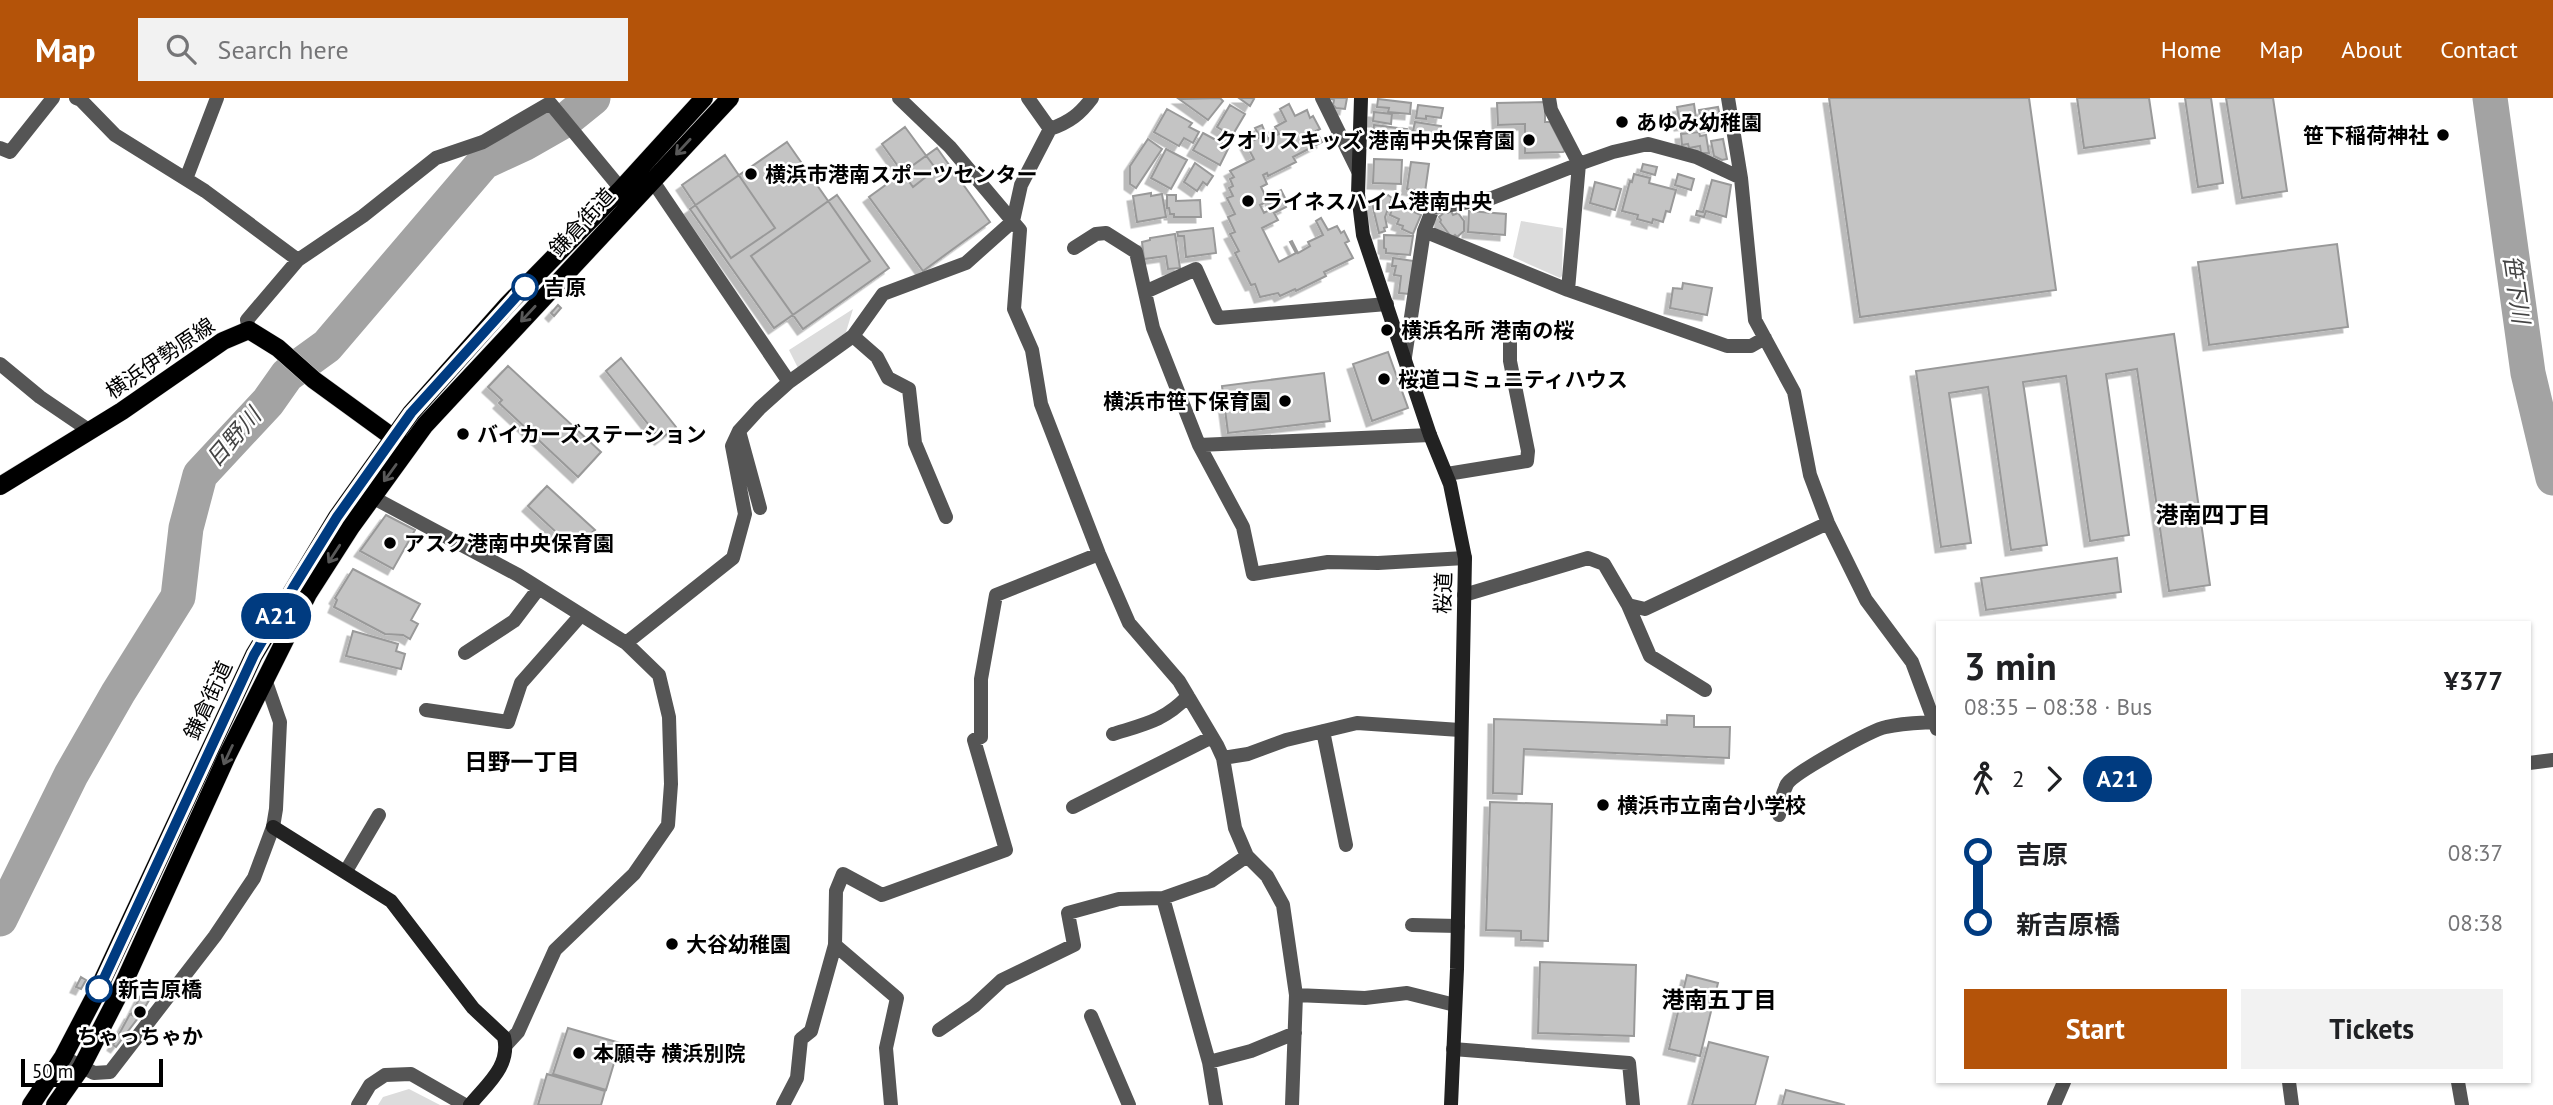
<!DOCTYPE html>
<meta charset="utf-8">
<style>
:root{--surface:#fff;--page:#f2f2f2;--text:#202124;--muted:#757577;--accent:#b45309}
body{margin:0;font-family:"PT Sans","Noto Sans JP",sans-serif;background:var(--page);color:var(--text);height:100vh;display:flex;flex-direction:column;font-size:26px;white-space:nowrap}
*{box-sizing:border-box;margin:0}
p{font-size:23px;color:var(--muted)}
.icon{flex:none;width:38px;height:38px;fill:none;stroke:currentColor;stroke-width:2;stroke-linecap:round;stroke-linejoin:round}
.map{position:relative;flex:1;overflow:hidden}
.panel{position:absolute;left:1936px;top:523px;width:595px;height:462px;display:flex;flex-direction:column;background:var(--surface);border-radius:0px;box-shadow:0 2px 5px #0004}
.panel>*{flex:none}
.badge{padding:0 14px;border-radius:23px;font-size:24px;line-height:46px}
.scale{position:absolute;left:21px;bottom:18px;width:142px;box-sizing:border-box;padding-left:7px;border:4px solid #000;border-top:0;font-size:19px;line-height:24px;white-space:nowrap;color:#000;-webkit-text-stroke:5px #fff;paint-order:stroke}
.map>.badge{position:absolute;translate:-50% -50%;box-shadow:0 0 0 4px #fff}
.legs{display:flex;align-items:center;gap:10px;height:77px;padding:0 28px;font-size:23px}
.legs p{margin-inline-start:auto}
.head{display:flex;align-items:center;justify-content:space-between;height:119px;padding:0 28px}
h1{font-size:38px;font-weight:800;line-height:52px}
.action{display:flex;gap:14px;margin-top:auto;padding:14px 28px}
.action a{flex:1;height:80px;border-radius:0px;background:var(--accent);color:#fff;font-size:28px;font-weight:800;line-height:80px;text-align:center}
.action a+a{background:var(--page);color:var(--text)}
ul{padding:0 28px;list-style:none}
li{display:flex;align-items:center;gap:24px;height:70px;font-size:26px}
li i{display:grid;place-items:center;width:10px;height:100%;margin:0 9px;background:currentColor}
li i::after{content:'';width:18px;height:18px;margin:-9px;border:5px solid;border-radius:50%;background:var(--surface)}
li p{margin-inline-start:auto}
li:first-child i{background:linear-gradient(#0000 50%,currentColor 0)}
li:last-child i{background:linear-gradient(currentColor 50%,#0000 0)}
header{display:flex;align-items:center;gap:42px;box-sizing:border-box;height:98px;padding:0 35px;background:var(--accent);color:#fff}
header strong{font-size:33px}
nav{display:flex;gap:38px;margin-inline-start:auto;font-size:24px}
.search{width:490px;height:63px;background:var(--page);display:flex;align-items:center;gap:18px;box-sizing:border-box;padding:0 24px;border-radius:0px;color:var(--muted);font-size:26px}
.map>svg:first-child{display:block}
.green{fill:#dcdcdc}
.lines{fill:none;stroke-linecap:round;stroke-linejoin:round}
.river{stroke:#a3a3a3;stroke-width:35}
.building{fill:#c4c4c4;stroke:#999;stroke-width:2;filter:url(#shadow)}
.primary-casing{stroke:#dbdbdb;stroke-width:19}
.street{stroke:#555;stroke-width:14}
.secondary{stroke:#222;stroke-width:14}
.primary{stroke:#000;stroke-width:18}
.oneway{stroke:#595959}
.line-1-casing{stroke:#fff;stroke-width:16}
.line-1{stroke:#003b80;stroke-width:10}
.poi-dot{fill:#000;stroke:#fff;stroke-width:2.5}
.stop-1-dot{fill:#fff;stroke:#003b80;stroke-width:3.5}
.labels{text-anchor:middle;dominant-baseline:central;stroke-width:5;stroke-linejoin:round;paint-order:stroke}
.poi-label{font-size:21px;font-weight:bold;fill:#000;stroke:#fff;text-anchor:start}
.street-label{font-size:21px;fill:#000;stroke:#fff}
.stop-label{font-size:21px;font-weight:bold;fill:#000;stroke:#fff;text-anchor:start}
.water-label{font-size:23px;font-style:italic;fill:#444;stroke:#fff}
.neighbourhood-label{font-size:23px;font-weight:bold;fill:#000;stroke:#fff}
</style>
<header>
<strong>Map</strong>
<div class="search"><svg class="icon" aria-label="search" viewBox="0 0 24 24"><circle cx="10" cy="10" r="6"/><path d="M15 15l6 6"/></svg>Search here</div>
<nav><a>Home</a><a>Map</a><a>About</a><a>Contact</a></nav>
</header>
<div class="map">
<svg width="2553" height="1007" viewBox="0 0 2553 1007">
<defs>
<filter id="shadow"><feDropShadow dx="-5.5" dy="5.5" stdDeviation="0" flood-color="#0004"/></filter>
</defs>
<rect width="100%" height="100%" fill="#fff"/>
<path class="green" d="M1521,123L1563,130L1562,178L1560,180L1513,159Z
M853,211L846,234L799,272L789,252Z
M409,991L440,1007H378L383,999Z"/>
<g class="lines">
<path class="river" d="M2490,0L2528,275L2553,380
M0,821L71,677L118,595L178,499L186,430L200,377L268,304L287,277L327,248L484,64L525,45L567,21L593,0"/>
</g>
<path class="building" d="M1220,0L1223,3L1208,22L1179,1Z
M1239,0H1252L1254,1L1250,8Z
M1329,0H1347L1345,11L1336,10L1333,7L1334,2Z
M1829,0H2029L2056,192L1860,219Z
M2077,0H2149L2155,40L2084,50Z
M2185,0H2211L2223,85L2198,89Z
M2226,0H2273L2287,93L2242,100Z
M1378,1L1411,5L1410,16L1388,14L1389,10L1377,9Z
M1545,4V24H1550L1565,53L1563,54L1525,55V26L1498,27L1497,5Z
M1289,6L1295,18L1307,12L1310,20L1313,18L1320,31L1316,33L1322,44L1293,59L1296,64L1268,78L1267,75L1263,77L1267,86L1261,89L1268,103L1260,107L1264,115L1275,109L1269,98L1281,92L1286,102L1283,104L1286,109L1274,115L1278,122L1262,130L1279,164L1296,155L1290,144L1292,143L1298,155L1310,148L1308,144L1323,137L1316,123L1321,120L1328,132L1337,128L1341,135L1344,133L1349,143L1345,145L1353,160L1324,174L1326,178L1296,193L1295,191L1280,198L1278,195L1260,199L1255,186L1251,187L1235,155L1239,153L1230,136L1235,134L1228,119L1235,116L1227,100L1233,98L1229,90L1233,88L1230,81L1234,79L1230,73L1254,61L1246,46L1260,39L1255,30L1262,27L1268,41L1279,36L1275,29L1286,23L1280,11Z
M1694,6L1697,27L1687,29V26L1680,27L1677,9Z
M1230,7L1245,16L1232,38L1217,29Z
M1418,7L1443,10L1441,20L1426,18V21L1416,20Z
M1718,9L1721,23L1712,24L1713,28L1702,30L1699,12Z
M1167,11L1192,25L1189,29L1199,34L1193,45L1184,40L1179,48L1154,34Z
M1374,14L1392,16L1391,26L1373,23Z
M1415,24L1441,28L1439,41L1429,39L1428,43L1416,41L1417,34L1413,33Z
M1374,27L1407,31L1406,36L1403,35V40L1383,38V36L1373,34Z
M905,29L936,71L913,89L882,46Z
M1699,34L1700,38L1706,37L1709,55H1701L1700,48L1689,50L1688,46L1682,47L1681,36Z
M1203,35L1229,49L1220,67L1193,52Z
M1148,41L1162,51L1136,90L1130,86V68Z
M1723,41L1727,61L1722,62L1714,58L1711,43Z
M787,44L870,163L774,230L690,111Z
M937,50L990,124L923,173L869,99Z
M1166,51L1187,62L1171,91L1151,80Z
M725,57L775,130L731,160L682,87Z
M1374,61L1402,62L1401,86L1373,85Z
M1411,64L1429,66L1425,94L1407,91Z
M1195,65L1213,78L1207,87L1203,84L1197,93L1184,84Z
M1643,66L1657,69L1655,77L1641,73Z
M1634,76L1650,80L1649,85L1676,92L1670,114L1666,113L1663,124L1653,121L1652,125L1637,121L1638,117L1622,113L1630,83L1632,84Z
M1678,76L1694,81L1691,92L1675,87Z
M1712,82L1731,87L1726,119L1706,113L1704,119L1696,117L1697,113L1703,114Z
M1595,84L1621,91L1615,112L1590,105Z
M1151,95V98L1162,96L1166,119L1137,124L1133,98Z
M837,97L889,170L803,231L751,158Z
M1167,97H1176V103L1200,102L1201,119H1174V116H1170L1169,110H1167Z
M1388,97L1392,100L1385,119L1387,129L1384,130L1385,133L1379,135L1371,101Z
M1396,101L1407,106L1405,110L1421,117L1413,136L1402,131L1403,128L1397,126L1399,121L1390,117Z
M1446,113L1448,115L1451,113L1453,117L1458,115L1464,123V133L1457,139L1455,137L1452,140L1440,124L1441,122L1439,119Z
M1469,113L1506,116L1505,137L1468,134Z
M1213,130L1216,155L1186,159L1184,138H1178L1177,134Z
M1175,136L1180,170L1168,171L1166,158L1144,161L1142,144L1150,142V140Z
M1384,137L1413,138L1410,157L1386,155V151L1384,150Z
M2337,146L2348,229L2209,247L2198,164Z
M1393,160L1414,163L1409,196L1399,195L1401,178L1394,177L1396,168H1392Z
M1683,185L1712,190L1707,217L1670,210L1673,190L1682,191Z
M558,207L561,210L554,218L551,215Z
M2174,236L2210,487L2169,493L2137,271L2106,276L2129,437L2090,443L2066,278L2023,284L2047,447L2011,452L1988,289L1949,295L1971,445L1941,449L1916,273Z
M1388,254L1408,310L1372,323L1353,266Z
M621,260L676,329L660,341L606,273Z
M508,268L601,354L578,379L499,305L502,302L488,289Z
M1324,275L1330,323L1228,335L1222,288Z
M547,388L595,432L573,450L528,408Z
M386,417L415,432L393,471L360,453Z
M2117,460L2121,494L1986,512L1981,480Z
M353,471L420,506L411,522L418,526L410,541L403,537L385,536L334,509L337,502L335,500Z
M353,533L398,546L396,553L405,556L401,571L346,558Z
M1667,617L1694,618V629H1730L1729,660L1524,651L1522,696L1493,695L1494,621L1667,627Z
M1490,704L1552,706L1548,843L1521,842V833L1486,832Z
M1540,864L1636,867L1634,938L1538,935Z
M1687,877L1718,885L1700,958L1669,951Z
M81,879L86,882L81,891L76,889Z
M142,895L151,899L139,919L132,915Z
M130,916L138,920L116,949L113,947Z
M568,930L620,945L606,992L553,976Z
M1709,944L1768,959L1755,1007H1692Z
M547,976L605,993L601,1007H538Z
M1786,992L1845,1007H1782Z"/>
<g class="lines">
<defs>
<path id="primary" d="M0,388L122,313L223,243L249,232L278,250L314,282L402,346
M31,1007L63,959L97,894L254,557L337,419L411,315L508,206L621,91L704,0
M55,1007L81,970L116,902L227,658L308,496L351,429L425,327L730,0"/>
</defs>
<use href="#primary" class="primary-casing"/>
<path class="street" d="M76,0L81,2L115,37L205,93L298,162
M899,0L950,49L1020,132L1014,211L1032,252L1041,306L1099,456L1129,525L1179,583L1217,647L1223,660L1235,730L1247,758L1267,778L1283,807L1296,897L1292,1007
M1028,0L1050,31
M1322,0L1358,73
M1549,0L1551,12L1579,66L1568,192
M1728,0L1741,80L1755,222L1794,294L1810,377L1828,425L1866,502L1912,564L1937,631
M0,50L10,54L53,0
M186,81L217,0
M652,82L789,284
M1424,133L1568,192L1727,248H1751L1765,240
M1074,150L1096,136L1106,135L1136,154L1153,230L1199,347L1243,429L1253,476L1328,464L1378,465L1465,460
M1145,194L1196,171L1218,220L1387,206
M249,232L247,222L298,162L363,118L436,60L483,44L550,5L621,91
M853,238L877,259L888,280L909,291L915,345L946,419
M1405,259L1424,133L1433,110L1492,100L1579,66L1613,54L1648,46L1696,59L1741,80
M0,266L40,299L90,333
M739,333L760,410
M1199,347L1430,337
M1447,376L1527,363L1528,353L1510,263V236
M372,399L518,477L626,545L659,577L669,619L671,686L668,727L634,776L555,852L518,934L506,947
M1464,497L1588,460L1604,466L1628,507L1645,511L1828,425
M1628,507L1650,558L1705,592
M626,545L733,460L745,416L732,348L739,333L760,310L789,284L853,238L883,196L966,165L1013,123L1021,87L1050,31C1070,24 1080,16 1092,0
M465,555L514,523L539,490
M426,612L508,624L521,585L581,517
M1323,633L1346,747
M1113,636C1145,626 1164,623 1188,598
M1223,660L1248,656L1286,642L1357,625L1460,632
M2529,665L2553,662
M1073,709L1212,639
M1779,717C1780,706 1782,696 1787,686C1794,675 1871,632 1886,629C1902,625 1918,625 1935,624
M346,773L379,717
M1163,800L1209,964L1216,1007
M1412,827L1458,828
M835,847L897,900L886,950L891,1007
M1296,897L1365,900L1407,895L1455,907
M1091,918L1129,1007
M939,932L974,908L1002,882L1074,847L1068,815L1119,801L1163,800L1211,783L1247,758
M1453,951L1629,965L1633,1007
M63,959L94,975L110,974L215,838L254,780L273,729L276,711L280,624L265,581
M1209,964L1251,953L1295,935
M2289,984L2292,1007
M2458,984L2462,1007
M358,1007L370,987L385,977L411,976L465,1007
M783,1007L797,980L801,941L811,933L835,847L836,793L843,776L882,797L1006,752L974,642L981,639V581L996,497L1099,456
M2054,1007L2064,984"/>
<path class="secondary" d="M1361,0L1358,96L1363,137L1430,337L1450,386L1465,460L1457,871L1451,1007
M273,729L391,803L473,910L504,939C511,968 487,986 470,1007"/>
<use href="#primary" class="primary"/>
</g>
<defs><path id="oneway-shaft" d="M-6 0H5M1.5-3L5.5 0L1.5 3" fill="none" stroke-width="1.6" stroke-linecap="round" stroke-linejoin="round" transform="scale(1.75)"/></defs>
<g class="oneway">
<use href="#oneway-shaft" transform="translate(683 49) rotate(133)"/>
<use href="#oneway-shaft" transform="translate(528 216) rotate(133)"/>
<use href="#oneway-shaft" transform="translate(390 375) rotate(126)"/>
<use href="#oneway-shaft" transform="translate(334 456) rotate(123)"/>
<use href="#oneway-shaft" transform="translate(228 657) rotate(115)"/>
</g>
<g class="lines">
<defs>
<path id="line-1" d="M99,891L254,557L293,490L337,419L411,315L525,189"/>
</defs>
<use href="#line-1" class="line-1-casing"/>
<use href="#line-1" class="line-1"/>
</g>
<g class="poi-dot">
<circle cx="1622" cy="24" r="7"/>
<circle cx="2443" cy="37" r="7"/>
<circle cx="1529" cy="42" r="7"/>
<circle cx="751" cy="76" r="7"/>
<circle cx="1248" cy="103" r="7"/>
<circle cx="1387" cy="232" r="7"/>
<circle cx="1384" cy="281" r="7"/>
<circle cx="1285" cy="303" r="7"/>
<circle cx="463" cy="336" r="7"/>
<circle cx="390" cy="445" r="7"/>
<circle cx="1603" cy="707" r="7"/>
<circle cx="672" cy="846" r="7"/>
<circle cx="140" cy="914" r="7"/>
<circle cx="579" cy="955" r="7"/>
</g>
<g class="stop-1-dot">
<circle cx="525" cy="189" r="12"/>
<circle cx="99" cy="891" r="12"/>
</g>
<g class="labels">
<g class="poi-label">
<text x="1636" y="24">あゆみ幼稚園</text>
<text x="2429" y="37" text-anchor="end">笹下稲荷神社</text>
<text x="1515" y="42" text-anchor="end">クオリスキッズ 港南中央保育園</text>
<text x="765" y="76">横浜市港南スポーツセンター</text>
<text x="1262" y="103">ライネスハイム港南中央</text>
<text x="1401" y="232">横浜名所 港南の桜</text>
<text x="1398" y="281">桜道コミュニティハウス</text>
<text x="1271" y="303" text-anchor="end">横浜市笹下保育園</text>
<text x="477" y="336">バイカーズステーション</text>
<text x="404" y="445">アスク港南中央保育園</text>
<text x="1617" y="707">横浜市立南台小学校</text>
<text x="686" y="846">大谷幼稚園</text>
<text x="140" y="938" text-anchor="middle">ちゃっちゃか</text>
<text x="593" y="955">本願寺 横浜別院</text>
</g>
<g class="street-label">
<text transform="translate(582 124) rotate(-47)">鎌倉街道</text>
<text transform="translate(160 260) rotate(-34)">横浜伊勢原線</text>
<text transform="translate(1443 495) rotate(-88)">桜道</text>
<text transform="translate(208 602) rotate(-65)">鎌倉街道</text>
</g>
<g class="stop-label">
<text x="544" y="189">吉原</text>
<text x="118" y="891">新吉原橋</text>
</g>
<g class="water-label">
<text transform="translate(2517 191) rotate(82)">笹下川</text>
<text transform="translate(233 339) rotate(-49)">日野川</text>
</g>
<g class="neighbourhood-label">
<text x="2213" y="416">港南四丁目</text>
<text x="522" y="663">日野一丁目</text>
<text x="1719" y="901">港南五丁目</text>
</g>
</g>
</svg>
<div class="scale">50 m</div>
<b class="badge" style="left:276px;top:518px;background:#003b80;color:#fff">A21</b>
<section class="panel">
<div class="head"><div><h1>3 min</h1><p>08:35 – 08:38 · Bus</p></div><b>¥377</b></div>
<div class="legs"><svg class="icon" aria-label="walk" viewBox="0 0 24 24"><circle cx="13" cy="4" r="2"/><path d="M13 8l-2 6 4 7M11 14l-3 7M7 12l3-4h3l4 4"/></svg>2<svg class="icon" aria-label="forward" viewBox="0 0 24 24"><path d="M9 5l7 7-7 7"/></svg><b class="badge" style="background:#003b80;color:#fff">A21</b></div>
<ul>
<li><i style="color:#003b80"></i><b>吉原</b><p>08:37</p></li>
<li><i style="color:#003b80"></i><b>新吉原橋</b><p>08:38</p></li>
</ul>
<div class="action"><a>Start</a><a>Tickets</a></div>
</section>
</div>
